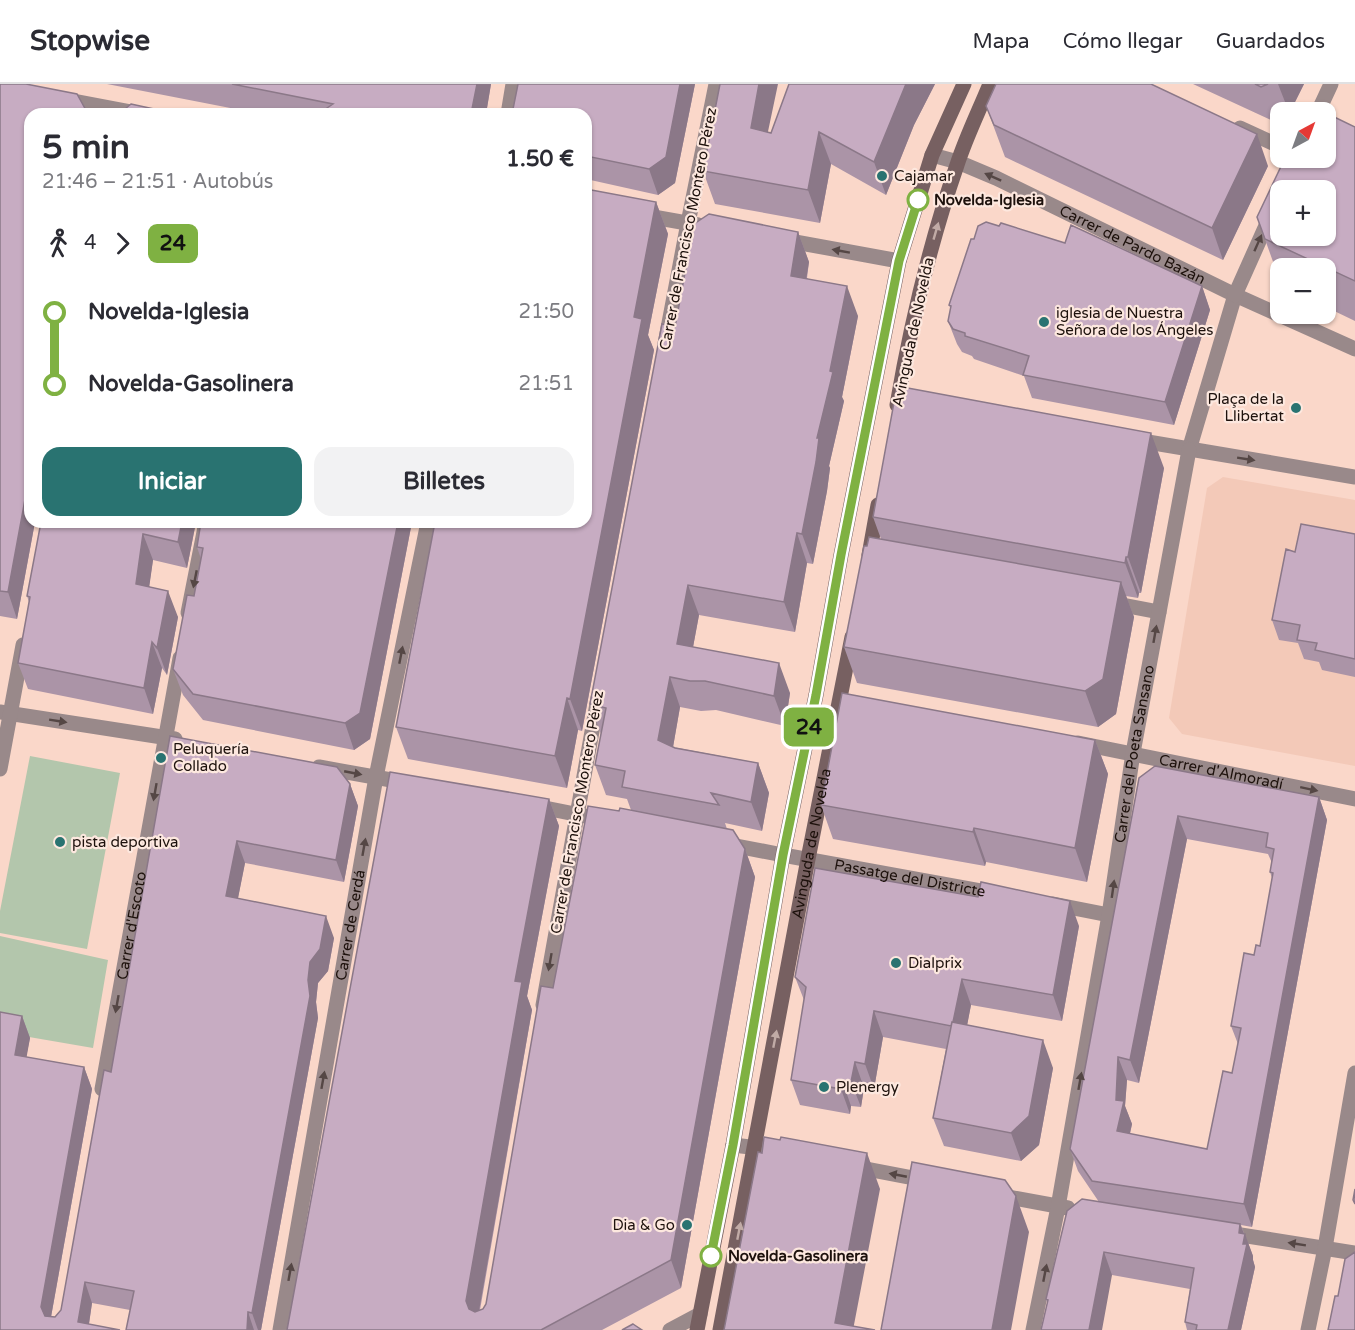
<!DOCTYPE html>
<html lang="es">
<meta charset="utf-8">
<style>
:root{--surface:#fff;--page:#f2f2f3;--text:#2b2b33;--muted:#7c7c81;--line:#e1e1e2;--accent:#297371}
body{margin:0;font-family:"Varela Round",sans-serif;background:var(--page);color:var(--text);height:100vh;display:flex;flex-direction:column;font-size:22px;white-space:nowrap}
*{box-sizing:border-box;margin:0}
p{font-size:20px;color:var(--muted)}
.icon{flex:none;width:33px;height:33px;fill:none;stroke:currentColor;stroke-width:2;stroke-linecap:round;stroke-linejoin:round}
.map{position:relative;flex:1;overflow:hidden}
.drawer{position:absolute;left:24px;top:24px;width:568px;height:420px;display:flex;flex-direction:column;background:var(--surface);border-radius:18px;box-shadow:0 2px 4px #0004}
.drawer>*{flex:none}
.badge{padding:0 12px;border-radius:9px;font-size:21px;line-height:39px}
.needle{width:39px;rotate:41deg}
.buttons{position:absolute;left:1270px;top:18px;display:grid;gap:12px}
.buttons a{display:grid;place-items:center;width:66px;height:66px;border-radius:12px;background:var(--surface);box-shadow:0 2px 4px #0004;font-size:30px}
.map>.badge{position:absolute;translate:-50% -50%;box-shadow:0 0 0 3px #fff}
.legs{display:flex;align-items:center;gap:9px;height:66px;padding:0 18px;font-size:20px}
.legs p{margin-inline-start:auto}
.headline{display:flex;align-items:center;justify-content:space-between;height:102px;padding:0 18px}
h1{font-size:33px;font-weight:800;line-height:45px}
.action{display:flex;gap:12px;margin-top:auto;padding:12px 18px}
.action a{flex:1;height:69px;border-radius:18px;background:var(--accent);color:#fff;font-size:24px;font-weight:800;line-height:69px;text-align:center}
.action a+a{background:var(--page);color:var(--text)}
ul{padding:0 18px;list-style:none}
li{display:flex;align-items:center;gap:21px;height:72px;font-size:22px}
li i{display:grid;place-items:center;width:9px;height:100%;margin:0 8px;background:currentColor}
li i::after{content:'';width:15px;height:15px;margin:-8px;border:4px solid;border-radius:50%;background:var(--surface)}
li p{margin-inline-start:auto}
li:first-child i{background:linear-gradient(#0000 50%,currentColor 0)}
li:last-child i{background:linear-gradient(currentColor 50%,#0000 0)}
header{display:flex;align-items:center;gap:36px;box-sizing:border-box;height:84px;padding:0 30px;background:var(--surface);border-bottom:2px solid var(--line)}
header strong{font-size:28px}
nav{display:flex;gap:33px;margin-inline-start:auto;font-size:21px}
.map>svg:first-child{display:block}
.built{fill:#f3c9b8}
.green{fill:#b3c6ac}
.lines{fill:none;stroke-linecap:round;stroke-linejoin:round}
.pedestrian{stroke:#99898a;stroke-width:15}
.minor{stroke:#99898a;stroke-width:15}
.secondary{stroke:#776061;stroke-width:15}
.wall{fill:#ab94a7;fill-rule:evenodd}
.shaded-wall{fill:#8b7888}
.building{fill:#c7acc2;stroke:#8b7888;stroke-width:1.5;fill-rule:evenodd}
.oneway{fill:#554745}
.oneway2{fill:#c1aba6}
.line-1-casing{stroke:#fff;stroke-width:14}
.line-1{stroke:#7fb142;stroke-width:9}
.poi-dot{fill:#297371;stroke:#fde8df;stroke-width:2}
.stop-1-dot{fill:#fff;stroke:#7fb142;stroke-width:3}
.labels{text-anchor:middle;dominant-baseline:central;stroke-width:4.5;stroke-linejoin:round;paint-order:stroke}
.poi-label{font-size:15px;fill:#1d110c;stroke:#fde8df;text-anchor:start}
.stop-label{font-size:15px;font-weight:bold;fill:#1d110c;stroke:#fde8df;text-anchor:start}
.street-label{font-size:15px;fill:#1d110c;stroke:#fde8df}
</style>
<header>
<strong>Stopwise</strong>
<nav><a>Mapa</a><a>Cómo llegar</a><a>Guardados</a></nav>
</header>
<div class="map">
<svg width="1355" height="1246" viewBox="0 0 1355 1246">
<rect width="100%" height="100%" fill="#fad7c9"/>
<path class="built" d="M1223,393L1355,416V682L1182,650L1169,634L1207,404Z"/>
<path class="green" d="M30,672L120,689L87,865L0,849V827Z
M0,852L108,876L93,964L0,948Z"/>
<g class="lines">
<g class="pedestrian">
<path d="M688,139L716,0"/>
<path d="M1189,366L1235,211"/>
<path id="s1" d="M783,771L997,810"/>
<path d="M1053,820L1109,831"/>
</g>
<g class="minor">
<path d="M63,15L142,30"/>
<path d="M1318,28L1331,0"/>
<path d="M508,30L513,0"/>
<path d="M1240,44L1281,63"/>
<path id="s2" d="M932,71L958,78L996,94L1235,211L1355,265"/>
<path d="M642,131L698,141"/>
<path d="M784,156L899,177"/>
<path d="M1235,211L1281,108"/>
<path d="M665,260L688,139"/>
<path d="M1136,356L1355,393"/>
<path d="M1112,519L1159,528"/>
<path d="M188,529L206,438"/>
<path d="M0,628L175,655"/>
<path id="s3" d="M1078,659L1355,715"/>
<path d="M319,683L408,699"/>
<path d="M0,685L23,561"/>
<path d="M535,722L585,732"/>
<path d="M726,760L783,771"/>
<path d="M543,921L598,614"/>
<path id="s4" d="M102,1005L180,574"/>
<path d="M733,1061L767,1065"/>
<path d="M856,1083L929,1097"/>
<path d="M997,1111L1068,1124"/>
<path d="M1228,1149L1355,1169"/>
<path id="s5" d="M280,1246L376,693L428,438"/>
<path d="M670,1246L700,1230"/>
<path id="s6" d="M1033,1246L1058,1123L1109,831L1133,669L1189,366"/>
<path d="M1308,1246L1325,1164L1355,989"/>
</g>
<g class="secondary">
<path d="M897,321C911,239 930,159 957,81C966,53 979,27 990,0"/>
<path d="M869,471L878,421"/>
<path d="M697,1246L733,1061L783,771L816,611L841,471L899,177L932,71L964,0"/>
<path id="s7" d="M720,1246L808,775L852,553"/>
</g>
</g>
<path class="wall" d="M0,0L30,30V438H35L17,535L0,532Z
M107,0H491L486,30H261Z
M518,0H695L675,99L658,111L586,95V30Z
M789,0H935L914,41L886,111L831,80L820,139L715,120L703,87L768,48L771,49Z
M1193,0H1304L1290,28H1281V34L1273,37Z
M986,22L1268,82L1223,176L1005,73Z
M1355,43V237L1326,223V184H1281V200L1257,133Z
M656,118L668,150L648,251L654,266L582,647L578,646L567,704L408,675L396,643Z
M798,148L809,178L807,194L858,232L842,313L844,317L829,382L830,384L827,407L813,480L807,479L795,548L699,531L693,563L790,609L785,642L716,626L701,627L680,623L673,663L758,679L769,709L762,747L725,739L727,745L745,765L755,793L681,1204L602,1246H287L549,715L559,742L527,912L532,926L480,1226L483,1225L486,1220L553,904L619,727L631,726L627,715L606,711L595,681L601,650L590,620L675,243Z
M1202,202L1210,226L1174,341L1032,314L1024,292L974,275L972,272L962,268L957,260L948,237L951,226L949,221Z
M1164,384L1141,509H1139L1138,514L1126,512L1134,533L1116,630L1098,643L857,599L844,563L867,462L881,455L873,433Z
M41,438H196L187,484L153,476L149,502L178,533L167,591L162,584L153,630L28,605L18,579L29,518L27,512Z
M201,438H412L370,655L354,666L203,636L183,611L173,585L194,512L201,475L197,463Z
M1355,450V593L1322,586L1319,578L1304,575L1298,559L1279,556L1272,536L1295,468Z
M170,652L350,700L358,722L344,798L245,779L238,814L334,854L328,887L318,899L316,918L318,934L261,1246H126L130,1226L92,1219L89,1240L0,1246L22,932L30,954L26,973L84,983L92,1005L51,1233H55L61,1226L111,988Z
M1095,656L1108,690L1087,798L986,778L985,782L833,755L821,721Z
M1139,694L1319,713L1327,736L1252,1143L1241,1141L1253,1172V1176L1255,1183L1241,1246H1187L1185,1238L1190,1205L1112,1191L1047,1219L1046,1215L1099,1118L1078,1087L1070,1065ZM1187,755L1268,770L1272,779L1270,788L1272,794L1260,862L1254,871L1231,942L1238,960L1232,989L1207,1065L1130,1050L1132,1040L1125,1022L1127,996L1139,999Z
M1079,842L1062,937L971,921L967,941L1053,984L1039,1061L1021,1077L944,1062L933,1034L946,965L883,953L874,1005L864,1004L861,1023L851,1022L850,1030L800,1021L791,996L804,916L795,893Z"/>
<path class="shaded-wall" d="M477,0H491L486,30H471Z
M680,0H695L675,99L658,111L649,85Z
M759,0H778L762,76L751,44Z
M906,0H935L914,41L886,111L874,78Z
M1278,0H1304L1290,28H1289Z
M819,48L831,80L820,139L808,106Z
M1257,50L1268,82L1223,176L1212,144Z
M656,118L668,150L648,251L654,266L582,647L570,615L634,233Z
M798,148L809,178L802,221L791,192Z
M847,202L858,232L842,313L844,317L829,382L830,384L827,407L813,480L802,450L817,354Z
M1202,202L1210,226L1174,341L1165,318Z
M1151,349L1164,384L1141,509L1128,473Z
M30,405V438H35L17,535L8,508L26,410Z
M182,438H196L187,484L178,458Z
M398,438H412L370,655L354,666L345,639Z
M797,449L807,479L795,548L784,518Z
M143,450L153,476L146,526L136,500Z
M1126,473L1139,509L1138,514L1125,479Z
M1121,498L1134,533L1116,630L1098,643L1085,607Z
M688,501L699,531L688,590L677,560Z
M168,507L178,533L167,591L157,564Z
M152,558L162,584L153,630L144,604Z
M779,579L790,609L785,642L774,612Z
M670,593L680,623L669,686L658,656Z
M567,614L578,646L567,704L555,672Z
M1095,656L1108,690L1087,798L1075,764Z
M758,679L769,709L762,747L751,718Z
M350,700L358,722L344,798L336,776Z
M1319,713L1327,736L1252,1143L1244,1120Z
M549,715L559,742L527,912L532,926L476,1244L466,1217L515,897Z
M1178,732L1187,755L1139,999L1130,976Z
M974,744L986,778L985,782L973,748Z
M237,757L245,779L234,834L226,812Z
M745,765L755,793L681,1204L671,1176Z
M1070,817L1079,842L1062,937L1053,911Z
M326,832L334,854L328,887L318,899L316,918L318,934L261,1246H258L252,1229L310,878Z
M962,895L971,921L962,968L952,943Z
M874,927L883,953L874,1005L865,980Z
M22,932L30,954L23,993L15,971Z
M1043,956L1053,984L1039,1061L1021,1077L1011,1049Z
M1118,973L1127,996L1125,1022L1132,1040L1125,1070L1117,1047L1116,1016Z
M855,978L864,1004L861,1023L851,998Z
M84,983L92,1005L49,1244L41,1223Z
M842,996L851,1022L850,1030L841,1005Z
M867,1069L880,1105L853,1246L835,1239Z
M1016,1112L1029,1148L1011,1246H992Z
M1240,1140L1245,1152V1150L1253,1172V1176L1255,1183L1241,1246H1228Z
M1104,1168L1112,1191L1102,1246H1089Z
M85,1198L92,1219L88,1246L78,1238Z
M248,1228L254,1246H247Z"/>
<path class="building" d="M0,0H26L77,10L88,30H30V405L26,410L8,508L0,507Z
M232,0H477L471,30H318L333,20Z
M518,0H680L666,73L649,85L586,72V30H512Z
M720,0H759L751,44L771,49L789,0H906L874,78L819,48L808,106L703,87Z
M996,0H1151L1257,50L1212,144L994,41L986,22Z
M1255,0H1268L1261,3Z
M131,20L177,30H119Z
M1326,29L1355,43V197L1265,155L1257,133L1285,74H1326ZM1281,106H1326V152H1281Z
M586,105L656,118L634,233L642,235L570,615L567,614L555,672L396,643L435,438H586Z
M709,130L798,148L791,192L847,202L830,287L833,288L817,354H819L816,378L802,450L797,449L784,518L688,501L677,560L779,579L774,612L705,597H690L670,593L658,656L675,664L758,679L751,718L711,709L719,721L622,703L625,687L595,681L606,624L590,620L662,240L675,243L694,140Z
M986,138L999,142L1001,139L1065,159L1071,141L1202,202L1165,318L1023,291L1029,272L965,252V249L953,245L948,237L951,222L949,221L971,155H974L978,142Z
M897,302L1151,349L1128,473H1126L1125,479L873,433Z
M41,438H182L178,458L143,450L136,500L168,507L157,564L152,558L144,604L18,579L30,513L27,512Z
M201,438H398L360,629L345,639L193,610L173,585L187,511L194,512L203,464L197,463Z
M1301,440L1355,450V575L1315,566L1317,559L1297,556L1300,541L1272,536L1286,465L1295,468Z
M869,453L1121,498L1103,595L1085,607L844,563L864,462H867Z
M842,609L1095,656L1075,764L974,744L973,748L821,721Z
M170,652L337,683L350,700L336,776L237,757L226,812L326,832L320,865L310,878L308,896L310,912L252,1229L248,1228L247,1246H126L134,1207L85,1198L78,1238L120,1246H0V928L22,932L15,971L84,983L41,1223L45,1232L55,1233L61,1226L104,986L111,988Z
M1155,682L1319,713L1244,1120L1092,1097L1070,1065L1139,694ZM1178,732L1268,749L1266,763L1274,765L1270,788L1273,789L1260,862L1256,861L1254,871L1244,869L1231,942L1241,944L1232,989L1223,987L1207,1065L1117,1047L1124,1017L1116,1016L1118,973L1130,976Z
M390,688L549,715L515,897L522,898L466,1217L469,1225L475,1228L483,1225L486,1220L541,902L553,904L588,722L619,727L620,724L733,746L745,765L671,1176L541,1246H287Z
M815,784L978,813L981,798L1070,817L1053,911L962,895L953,938H952L951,942L874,927L865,980L855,978L851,998L842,996L841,1005L791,996L806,903L795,893Z
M952,938L1043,956L1029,1032L1011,1049L933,1034Z
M764,1053L780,1056L781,1053L867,1069L835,1239L875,1246H724L758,1068L762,1069Z
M912,1078L1005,1096L1016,1112L992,1246H881Z
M1355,1105V1120L1353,1116Z
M1082,1115L1240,1140L1239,1149L1245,1150L1243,1160H1247L1228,1246H1196L1197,1241L1185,1238L1194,1184L1104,1168L1089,1246H1041L1048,1216L1046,1215L1067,1127Z
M1355,1168V1246H1328L1335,1212H1338L1345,1175Z
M633,1240L642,1246H622Z"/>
<defs><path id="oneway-solid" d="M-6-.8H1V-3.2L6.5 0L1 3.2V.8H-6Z" transform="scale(1.5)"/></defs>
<g class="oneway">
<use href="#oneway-solid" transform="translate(993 93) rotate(-156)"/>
<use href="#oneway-solid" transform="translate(1258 159) rotate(-66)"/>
<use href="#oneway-solid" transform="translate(841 167) rotate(-170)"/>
<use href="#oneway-solid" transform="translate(1246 375) rotate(9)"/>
<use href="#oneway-solid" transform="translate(195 495) rotate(101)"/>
<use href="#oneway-solid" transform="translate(1155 550) rotate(-80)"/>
<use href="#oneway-solid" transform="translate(401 571) rotate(-79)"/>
<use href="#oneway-solid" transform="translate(58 637) rotate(9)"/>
<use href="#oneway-solid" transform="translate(353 689) rotate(11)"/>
<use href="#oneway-solid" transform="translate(1309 705) rotate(12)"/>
<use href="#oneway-solid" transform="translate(155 708) rotate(100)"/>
<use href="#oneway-solid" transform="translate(364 763) rotate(-80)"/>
<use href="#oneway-solid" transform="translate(1113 805) rotate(-82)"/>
<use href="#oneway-solid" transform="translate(550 878) rotate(100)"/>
<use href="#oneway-solid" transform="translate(117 920) rotate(100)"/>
<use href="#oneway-solid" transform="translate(323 996) rotate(-80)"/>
<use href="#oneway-solid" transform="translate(1080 997) rotate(-80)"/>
<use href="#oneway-solid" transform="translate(898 1091) rotate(-169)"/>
<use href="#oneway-solid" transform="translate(1297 1160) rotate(-171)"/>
<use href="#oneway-solid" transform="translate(290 1188) rotate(-80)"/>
<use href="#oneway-solid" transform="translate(1045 1189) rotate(-79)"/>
</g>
<g class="oneway2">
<use href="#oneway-solid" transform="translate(936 147) rotate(-74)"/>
<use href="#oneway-solid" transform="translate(775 955) rotate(-79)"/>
<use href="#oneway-solid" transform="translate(739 1147) rotate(-79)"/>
</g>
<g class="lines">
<defs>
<path id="line-1" d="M711,1172L733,1061L783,771L816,611L841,471L899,177L918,116"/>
</defs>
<use href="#line-1" class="line-1-casing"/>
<use href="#line-1" class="line-1"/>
</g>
<g class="poi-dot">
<circle cx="882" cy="92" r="6"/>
<circle cx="1044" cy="238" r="6"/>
<circle cx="1296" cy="324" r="6"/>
<circle cx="161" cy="674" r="6"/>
<circle cx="60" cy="758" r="6"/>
<circle cx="896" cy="879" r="6"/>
<circle cx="824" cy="1003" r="6"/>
<circle cx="687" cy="1141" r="6"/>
</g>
<g class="stop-1-dot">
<circle cx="918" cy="116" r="10"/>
<circle cx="711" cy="1172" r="10"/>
</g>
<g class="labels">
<g class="poi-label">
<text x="894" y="92">Cajamar</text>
<text x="1056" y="229">iglesia de Nuestra<tspan x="1056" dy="17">Señora de los Ángeles</tspan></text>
<text x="1284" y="315" text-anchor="end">Plaça de la<tspan x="1284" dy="17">Llibertat</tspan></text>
<text x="173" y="665">Peluquería<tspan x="173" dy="17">Collado</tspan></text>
<text x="72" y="758">pista deportiva</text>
<text x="908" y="879">Dialprix</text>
<text x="836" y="1003">Plenergy</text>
<text x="675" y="1141" text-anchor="end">Dia &amp; Go</text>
</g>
<g class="stop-label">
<text x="934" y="116">Novelda-Iglesia</text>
<text x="728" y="1172">Novelda-Gasolinera</text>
</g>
<g class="street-label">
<text transform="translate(688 145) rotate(-79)">Carrer de Francisco Montero Pérez</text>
<text stroke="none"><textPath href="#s2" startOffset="220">Carrer de Pardo Bazán</textPath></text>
<text transform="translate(913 248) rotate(-78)">Avinguda de Novelda</text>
<text stroke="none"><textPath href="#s6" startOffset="585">Carrer del Poeta Sansano</textPath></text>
<text stroke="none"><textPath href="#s3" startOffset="146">Carrer d'Almoradí</textPath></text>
<text transform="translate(577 728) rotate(-80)">Carrer de Francisco Montero Pérez</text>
<text stroke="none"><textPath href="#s7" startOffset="495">Avinguda de Novelda</textPath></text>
<text stroke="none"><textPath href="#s1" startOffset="129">Passatge del Districte</textPath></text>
<text stroke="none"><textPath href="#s5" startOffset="411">Carrer de Cerdá</textPath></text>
<text stroke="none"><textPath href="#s4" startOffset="166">Carrer d'Escoto</textPath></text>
</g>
</g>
</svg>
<div class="buttons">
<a><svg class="needle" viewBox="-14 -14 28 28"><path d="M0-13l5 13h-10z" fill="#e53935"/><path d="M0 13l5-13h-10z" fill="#7c7c81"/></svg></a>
<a>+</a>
<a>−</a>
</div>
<b class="badge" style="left:809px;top:643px;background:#7fb142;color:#111">24</b>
<section class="drawer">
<div class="headline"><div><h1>5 min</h1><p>21:46 – 21:51 · Autobús</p></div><b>1.50 €</b></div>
<div class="legs"><svg class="icon" aria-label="walk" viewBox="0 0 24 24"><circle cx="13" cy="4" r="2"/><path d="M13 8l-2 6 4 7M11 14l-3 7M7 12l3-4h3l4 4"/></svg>4<svg class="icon" aria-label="forward" viewBox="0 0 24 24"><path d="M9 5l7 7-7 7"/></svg><b class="badge" style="background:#7fb142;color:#111">24</b></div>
<ul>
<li><i style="color:#7fb142"></i><b>Novelda-Iglesia</b><p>21:50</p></li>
<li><i style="color:#7fb142"></i><b>Novelda-Gasolinera</b><p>21:51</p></li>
</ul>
<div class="action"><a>Iniciar</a><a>Billetes</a></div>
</section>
</div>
